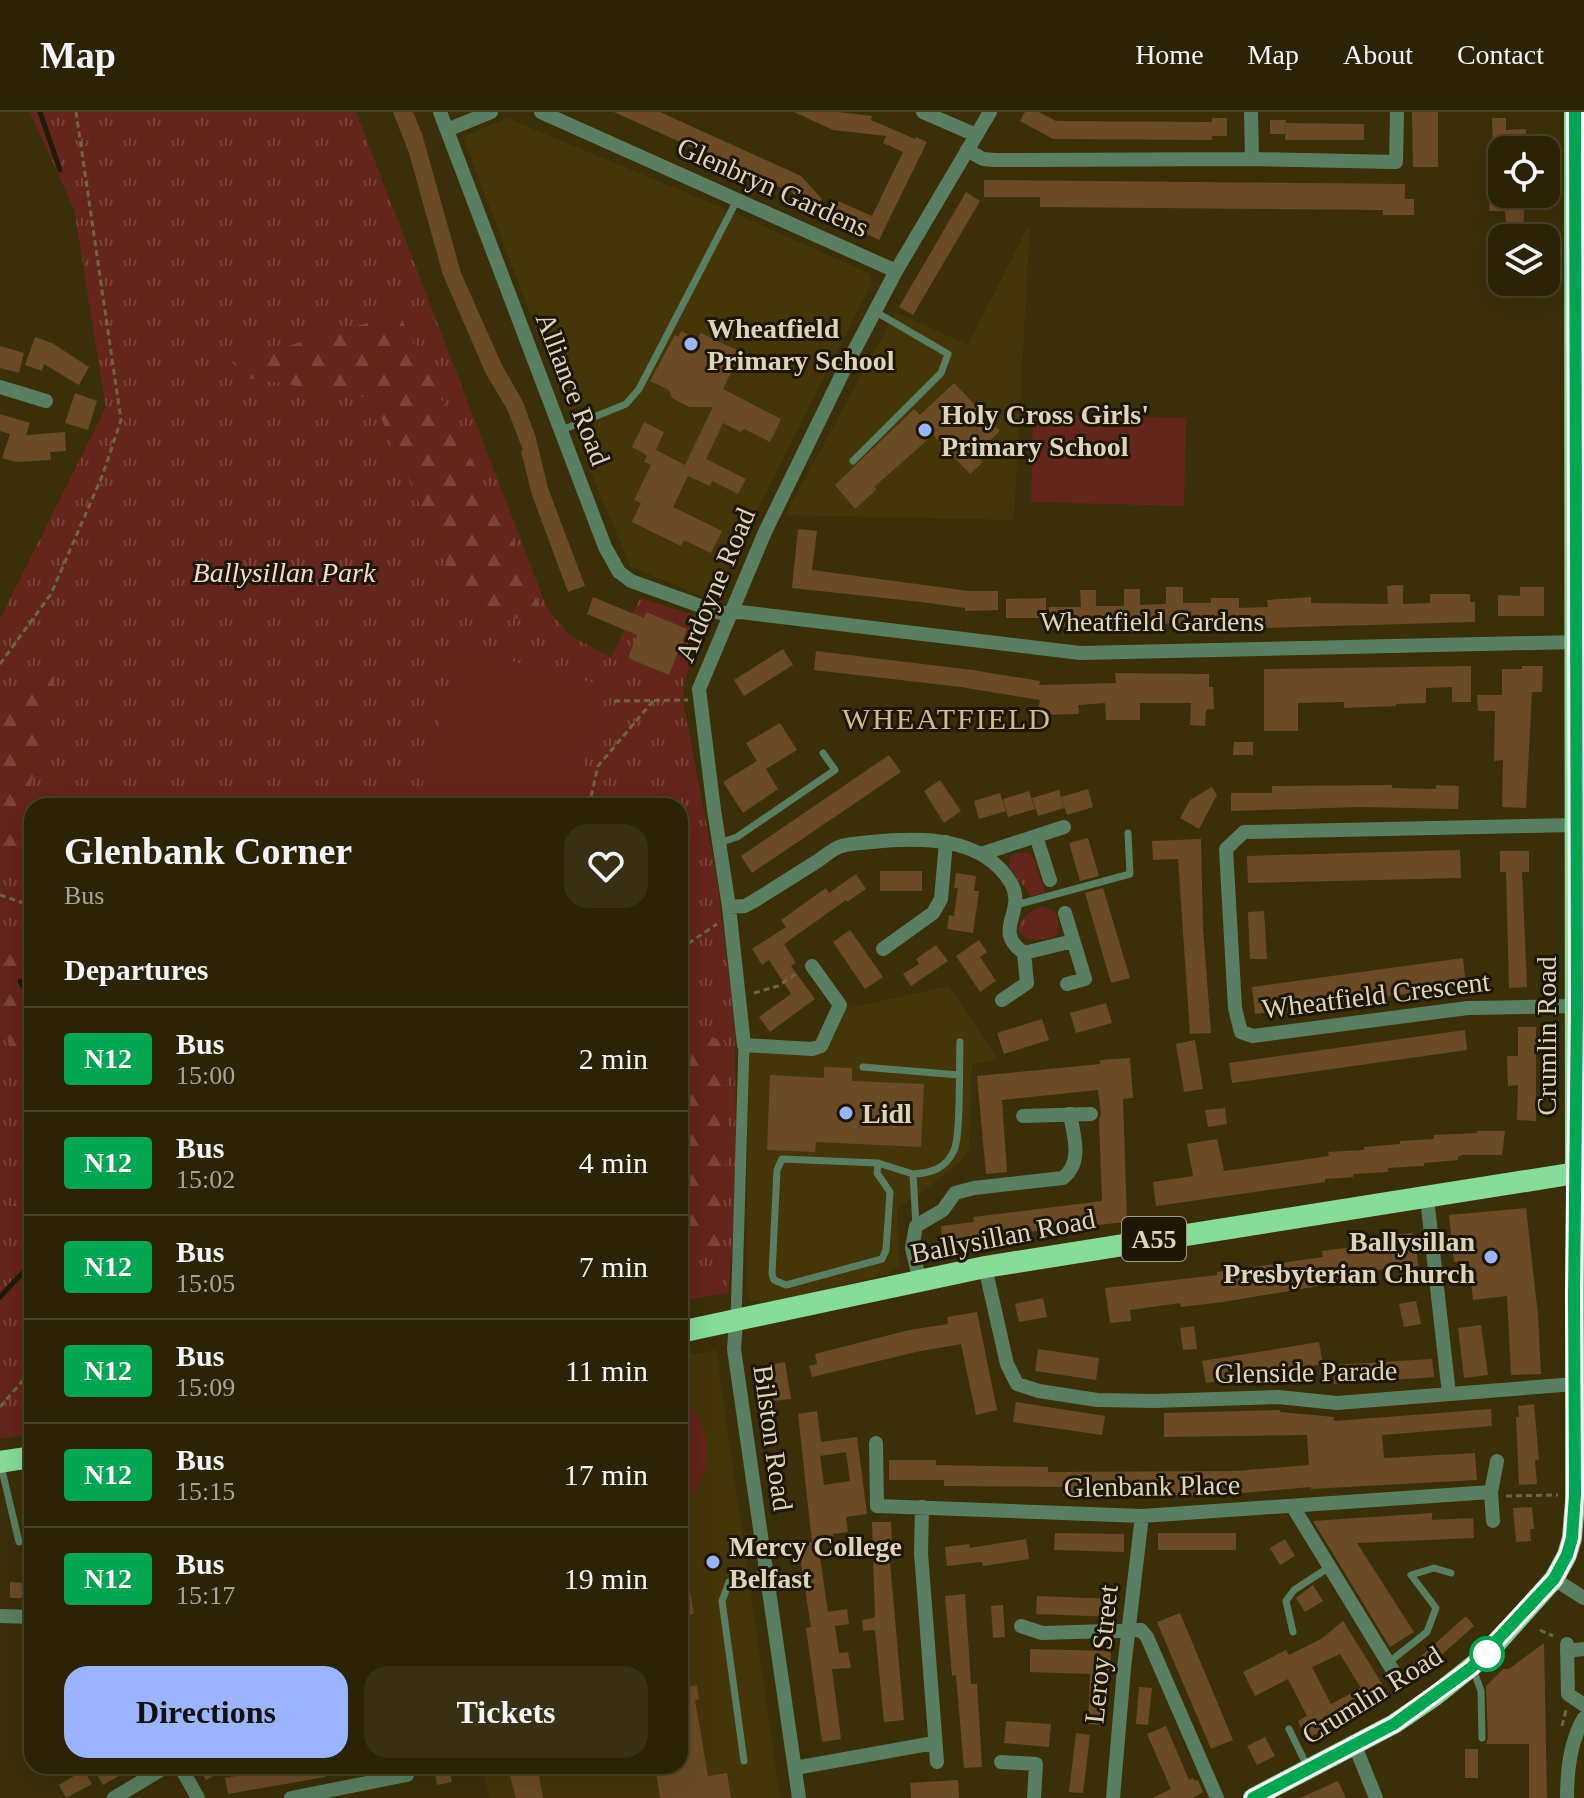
<!DOCTYPE html>
<style>
:root{--surface:#2c2307;--page:#382f15;--text:#f1f3f6;--muted:#a6a49b;--line:#484028;--accent:#9cb4fd}
body{margin:0;font-family:"Times New Roman",serif;background:var(--page);color:var(--text);height:100vh;display:flex;flex-direction:column;font-size:30px;white-space:nowrap}
*{box-sizing:border-box;margin:0}
p{font-size:26px;color:var(--muted)}
.icon{flex:none;width:44px;height:44px;fill:none;stroke:currentColor;stroke-width:2;stroke-linecap:round;stroke-linejoin:round}
.map{position:relative;flex:1;overflow:hidden}
.details{position:absolute;left:24px;top:686px;width:664px;height:976px;display:flex;flex-direction:column;background:var(--surface);border-radius:24px;box-shadow:0 8px 32px #0002,0 0 0 2px var(--line)}
.details>*{flex:none}
.badge{padding:0 16px;border-radius:6px;font-size:28px;line-height:52px}
.tools{position:absolute;left:1488px;top:24px;display:grid;gap:16px}
.tools a{display:grid;place-items:center;width:72px;height:72px;border-radius:16px;background:var(--surface);box-shadow:0 8px 32px #0002,0 0 0 2px var(--line);font-size:40px}
.map>.badge{position:absolute;translate:-50% -50%;box-shadow:0 0 0 4px #fff}
h2{padding:0 40px;font-size:30px;line-height:72px}
.round{display:grid;place-items:center;flex:none;width:84px;height:84px;border-radius:24px;background:var(--page)}
.head{display:flex;align-items:center;justify-content:space-between;height:136px;padding:0 40px}
h1{font-size:38px;font-weight:700;line-height:60px}
.action{display:flex;gap:16px;margin-top:auto;padding:16px 40px}
.action a{flex:1;height:92px;border-radius:24px;background:var(--accent);color:#111;font-size:32px;font-weight:700;line-height:92px;text-align:center}
.action a+a{background:var(--page);color:var(--text)}
ul{padding:0;list-style:none}
li{display:flex;align-items:center;gap:24px;height:104px;padding:0 40px;border-top:2px solid var(--line)}
li div{flex:1}
li b{display:block;font-size:30px}
li em{font-style:normal}
li .badge{min-width:88px;font-weight:700;text-align:center}
header{display:flex;align-items:center;gap:48px;box-sizing:border-box;height:112px;padding:0 40px;background:var(--surface);border-bottom:2px solid var(--line)}
header strong{font-size:38px}
nav{display:flex;gap:44px;margin-inline-start:auto;font-size:28px}
.map>svg:first-child{display:block}
.built{fill:#453609}
.grass{fill:url(#grass-tufts)}
.forest{fill:url(#forest-firs)}
.pitch{fill:#64251d}
.lines{fill:none;stroke-linecap:round;stroke-linejoin:round}
.stream{stroke:#1f1a0b;stroke-width:5}
.building{fill:#6b4b25;fill-rule:evenodd}
.path{stroke:#706543;stroke-width:3;stroke-dasharray:6 4;stroke-linecap:butt}
.service{stroke:#5a7e61;stroke-width:7}
.pedestrian{stroke:#5a7e61;stroke-width:11}
.minor{stroke:#5a7e61;stroke-width:14}
.primary{stroke:#7fcc8f;stroke-width:20}
.trunk{stroke:#86dc98;stroke-width:22}
.line-casing{stroke:#fff;stroke-width:18}
.line{stroke:#00a651;stroke-width:12}
.poi-dot{fill:#9cb4fd;stroke:#1f1705;stroke-width:3}
.stop-dot{fill:#fff;stroke:#00a651;stroke-width:4}
.labels{text-anchor:middle;dominant-baseline:central;stroke-width:6;stroke-linejoin:round;paint-order:stroke}
.shield{fill:#1f1705;stroke:#a49b84;stroke-width:2}
.shield-label{font-size:26px;font-weight:bold;fill:#ddd4bb}
.street-label{font-size:28px;fill:#ddd4bb;stroke:#1f1705}
.poi-label{font-size:28px;font-weight:bold;fill:#ddd4bb;stroke:#1f1705;text-anchor:start}
.park-label{font-size:28px;font-style:italic;fill:#f5d8d3;stroke:#1f1705}
.neighbourhood-label{font-size:30px;letter-spacing:2px;fill:#d0bd8b;stroke:#1f1705}
</style>
<header>
<strong>Map</strong>
<nav><a>Home</a><a>Map</a><a>About</a><a>Contact</a></nav>
</header>
<div class="map">
<svg width="1584" height="1686" viewBox="0 0 1584 1686">
<defs>
<pattern id="grass-tufts" width="24" height="20" patternUnits="userSpaceOnUse" patternTransform="scale(2)"><rect width="24" height="20" fill="#64251d"/><path d="M3 7l-1-3M5 7V3M7 7l1-3M15 17l-1-3M17 17v-4M19 17l1-3" fill="none" stroke="#7a443c"/></pattern>
<pattern id="forest-firs" width="22" height="20" patternUnits="userSpaceOnUse" patternTransform="scale(2)"><rect width="22" height="20" fill="#64251d"/><path d="M5 1l3.5 6h-7zM16 11l3.5 6h-7z" fill="#7a443c"/></pattern>
</defs>
<rect width="100%" height="100%" fill="#3b2f09"/>
<path class="built" d="M507,6L730,99L868,161L871,166V172L712,488L631,455L575,323L595,315L593,304L588,293L567,298L463,25Z
M1030,111L1014,408L785,403L896,200L968,233Z
M949,874L998,948L972,952L969,1038L960,1050L929,1075L897,1096L899,1153L888,1162L776,1190L750,1189L746,1174L748,939L821,943L840,898Z
M716,1238L780,1686H490L481,1654H680V1245Z"/>
<path class="grass" d="M30,0H356L547,496L570,524L611,545L640,486L706,507L684,571L683,589L717,768L735,913L736,1091L728,1181L680,1189V694H32V1321L0,1327V507L106,295L74,97Z
M1026,740L1034,746L1045,781L1031,784L1009,755V747L1013,742Z
M1043,794L1057,802L1059,819L1054,825C1039,827 1028,832 1018,818C1022,804 1030,799 1043,794Z"/>
<path class="forest" d="M399,202L533,471L543,517L461,484L372,286L248,266L232,250Z
M55,564L12,758L0,734V588Z
M32,835V1098L13,1095L21,1078L23,989L0,898L4,837Z
M696,919L725,930L728,1020L720,1140L680,1134V1002Z"/>
<path class="pitch" d="M1033,302L1186,306L1184,394L1031,390Z
M459,535L605,574L573,694H417Z
M680,1288C700,1297 708,1323 707,1344C707,1356 699,1371 695,1382L680,1391Z"/>
<g class="lines">
<path class="stream" d="M40,0L60,58
M20,869L32,892
M0,1185L32,1151"/>
</g>
<path class="building" d="M393,0H413L422,22L461,161L502,253L523,290L536,326L548,376L585,474L568,480L532,383L521,339L523,338L507,297L486,262L443,163L409,41Z
M614,0H660L801,64L822,87L809,99L786,74V78Z
M794,0H837L872,4L871,8L915,27L916,25L927,30L879,128L833,105V100L838,89L872,104L903,40L883,31L886,24L833,18Z
M1025,0H1039L1056,9L1212,10V6H1227V24H1212V28L1053,27L1020,9Z
M1412,0H1438V55H1413Z
M1492,6H1506V18L1526,17V37H1493Z
M1270,8H1286L1285,22H1270Z
M1286,11L1364,12V28H1285Z
M1492,57H1502V82H1525L1523,126H1507L1505,99H1489Z
M984,68L1405,72V87H1414V103H1383V98L1040,95V85H984Z
M966,80L980,89L913,203L899,195Z
M681,219L697,227L701,221L741,240L723,277L781,307L770,330L744,317L741,320L723,311L706,347L746,367L738,382L712,369L710,374L688,364L673,395L722,419L711,441L684,428L681,434L632,410L641,391L634,388L651,353L644,350L647,343L632,335L644,310L664,320L656,338L685,353L713,295H689L672,286L669,278L650,269L675,223L679,225Z
M35,225L52,231L89,255L79,273L44,252L42,259L25,253Z
M0,234L24,241L19,261L0,256Z
M954,271L1000,319L976,342L983,350L970,362L933,323L874,375L877,377L855,397L835,373L914,297L920,303Z
M75,281L97,289L88,318L65,311Z
M0,302L30,311L26,323L65,320L66,339L50,340L51,348L16,350L2,346L10,322L0,319Z
M798,417L817,419L812,458L969,479H998V498L965,499V496L921,490L792,476Z
M1395,473H1403V492L1430,491V482H1470V490H1475V510L1225,517V510L1049,515V495H1081L1080,478H1096V494H1124V477H1140V493L1166,492V475H1183V491H1211V486H1239V496L1268,495L1267,488L1311,485V491L1388,492L1387,474Z
M1520,475H1544V504H1498V483L1520,484Z
M593,485L644,506L646,500L687,517L669,563L628,546L637,523L587,502Z
M1046,486V506H1006V487Z
M783,537L793,553L744,584L734,568Z
M816,539L972,558L1040,569L1039,573L1116,571L1115,561L1209,562V575H1213L1214,597L1206,598L1205,614L1190,613L1191,591H1140V608H1106L1105,591L1078,593L1079,602L1037,603L1040,588L961,575L814,558Z
M1471,554V590H1452V575L1426,576V591L1396,592V594L1344,596V590L1298,591V619H1264V557Z
M1522,554H1543L1542,580H1532L1526,696L1502,695L1503,648L1494,649L1495,599H1478L1477,583H1502V557H1522Z
M780,611L797,638L766,657L778,677L743,701L723,670L757,649L746,631Z
M1234,630H1253V643H1233Z
M889,643L901,660L752,761L741,744Z
M940,668L961,699L944,711L924,679Z
M1392,673V676L1436,677V673L1459,674L1458,697L1361,695L1231,699V681H1272V674Z
M1212,675L1217,683L1199,717L1180,706L1190,688Z
M1088,677L1093,695L1067,703L1061,685Z
M1059,678L1064,696L1038,704L1032,686Z
M1029,679L1035,697L1008,705L1003,687Z
M1000,681L1006,699L979,707L974,689Z
M1088,726L1099,764L1080,769L1069,731Z
M1201,727L1203,816L1211,921L1190,922L1178,747L1153,748L1152,729Z
M1460,738L1461,766L1248,771L1247,744Z
M1500,739H1529V760H1522L1527,875L1509,876L1506,760H1500Z
M880,759H922V779H880Z
M956,761L976,764L974,779H979L973,821L947,817L949,803L954,804L958,776H954Z
M856,762L866,777L847,790L846,788L784,832L796,851L791,854L815,887L770,920L759,905L791,882L769,848L762,853L752,837L786,815L781,808L826,776L829,781Z
M1103,776L1130,866L1111,871L1085,781Z
M1264,799L1267,847H1250L1248,800Z
M850,818L883,865L865,877L833,830Z
M979,828L987,840L980,845L996,869L980,880L956,844Z
M936,833L948,849L911,874L903,862L919,852L916,847Z
M1463,846L1466,874L1255,902L1252,875Z
M1106,891L1112,911L1076,921L1070,901Z
M1042,907L1049,928L1004,942L997,921Z
M1518,915H1536V1009L1517,1008L1518,973L1508,974L1507,944H1518Z
M1465,918L1467,938L1232,971L1229,951Z
M1195,928L1203,977L1184,980L1176,932Z
M1130,946L1133,986L1123,987L1127,1110L960,1127L961,1133L943,1135L941,1114L974,1110L973,1105L1102,1089L1099,1008L1101,1001L1098,978L1002,988L1007,1060L986,1062L977,964L1100,952V948Z
M824,955L852,956V969L924,972L921,1035L816,1030L815,1040L767,1038L770,963L824,966Z
M1225,996L1227,1012L1208,1015L1205,998Z
M1477,1019H1505L1502,1043H1462L1458,1045V1048L1424,1051V1054L1388,1056V1060L1353,1062V1065L1325,1067V1070L1156,1094L1153,1070L1193,1064L1187,1032L1217,1027L1224,1059L1329,1044L1328,1040L1364,1038V1035L1400,1032V1029L1434,1027V1023L1477,1021Z
M1526,1096L1538,1203L1541,1262L1511,1263L1507,1184L1473,1188L1469,1149L1454,1150L1449,1103Z
M1412,1121L1413,1131H1416L1418,1154L1378,1158V1161L1348,1164V1166L1330,1168V1171L1313,1175L1223,1190L1181,1195L1180,1191L1130,1198L1131,1209L1110,1211L1105,1176L1217,1163V1160L1323,1145L1322,1139L1360,1134L1359,1131L1394,1128L1393,1123Z
M1043,1186L1047,1205L1019,1210L1015,1192Z
M1416,1189L1421,1212L1404,1215L1399,1192Z
M977,1200L997,1298L976,1303L961,1232L916,1240L812,1265L809,1254L817,1252L815,1242L909,1218L948,1212L947,1205Z
M1481,1213L1488,1263L1464,1266L1458,1216Z
M1194,1214L1197,1237L1183,1238L1180,1216Z
M1319,1230L1323,1252L1206,1271L1202,1249Z
M1038,1237L1099,1246L1096,1268L1035,1259Z
M1432,1247L1434,1265L1334,1272L1333,1253Z
M785,1250L791,1287L772,1289L767,1253Z
M1016,1290L1105,1304L1102,1323L1013,1310Z
M1534,1292L1539,1348H1535L1537,1372L1519,1373L1516,1305H1519L1518,1294Z
M1491,1297L1492,1314L1382,1323L1384,1346L1475,1341L1477,1368L1311,1377V1375L1219,1383L1073,1384H1063V1375L944,1374V1368H889V1348H936V1353L1048,1355V1360L1235,1359L1309,1353L1307,1323L1164,1325V1301L1280,1298V1300L1334,1305V1309Z
M817,1299L821,1330L857,1325L867,1402L846,1405L848,1420L833,1422L834,1429L818,1432L828,1500L847,1497L849,1512L835,1514L839,1541L848,1540L851,1556L832,1557L841,1627L822,1630L806,1516L811,1515L798,1432L812,1430L798,1302ZM846,1340L850,1369L824,1373L820,1344Z
M1532,1395L1534,1417H1530L1531,1429L1516,1430L1513,1396Z
M1432,1401V1408L1473,1406L1474,1426L1357,1431L1414,1520L1390,1535L1313,1409Z
M872,1410H891L892,1439H889L904,1608L884,1610L875,1518L863,1519L862,1508L874,1506L875,1503Z
M1055,1421L1124,1422V1440L1054,1438Z
M1158,1421H1236V1438H1158Z
M1026,1427L1029,1447L983,1454L982,1450L947,1454L945,1435L969,1432L970,1436Z
M1285,1427L1295,1444L1280,1453L1270,1436Z
M687,1462L694,1502L680,1505V1463Z
M10,1470L32,1471V1486H10Z
M1313,1473L1323,1489L1305,1500L1296,1486Z
M965,1482L971,1572H977L982,1655L964,1656L956,1563L952,1564L945,1484Z
M1037,1484L1116,1487L1115,1505L1036,1502Z
M1003,1493L1005,1525L993,1526L991,1494Z
M1180,1501L1233,1628L1211,1637L1157,1510Z
M1466,1504L1474,1514L1420,1562L1411,1553Z
M1343,1509L1391,1586L1368,1600L1366,1596L1306,1627L1298,1609L1307,1604L1288,1567L1255,1584L1243,1560L1286,1538L1289,1543L1321,1527ZM1340,1542L1361,1576L1331,1592L1312,1555Z
M1544,1531L1547,1686H1529V1632H1486L1488,1626L1486,1574L1503,1557H1509Z
M1030,1537L1111,1539L1110,1563L1104,1562L1102,1613L1088,1612L1090,1562L1030,1560Z
M697,1573L699,1587L695,1588L708,1664L727,1661L731,1686H660L655,1654H680V1576Z
M1139,1575L1152,1576L1148,1613L1136,1612Z
M1006,1609L1051,1612L1049,1635L1004,1631Z
M1166,1614L1189,1668L1193,1666L1195,1669L1198,1668L1203,1680L1193,1686H1153L1171,1677L1147,1622Z
M1076,1621L1090,1623L1083,1681L1069,1680Z
M1265,1625L1275,1644L1257,1653L1247,1634Z
M1465,1637H1478V1666H1465Z
M104,1654H136L103,1673L95,1659Z
M198,1654H232L206,1668Z
M291,1654H323L325,1665L228,1682L225,1666Z
M434,1654H449L452,1670L437,1673Z
M507,1654H537L543,1686H516Z
M84,1658L92,1672L66,1686L59,1673Z
M958,1668L959,1686H911L910,1671Z
M1338,1669L1346,1686H1300Z"/>
<g class="lines">
<path class="path" d="M0,552L51,482L103,362L121,308L76,0
M614,589L688,588
M589,694L598,654L653,589
M0,783L32,794
M680,837L717,812
M754,881L778,874L797,861
M0,1295L32,1258
M1506,1384L1558,1383
M1540,1518L1553,1524
M1562,1614L1566,1598"/>
<path class="service" d="M562,318L626,292L639,277L737,88
M853,349L941,261L948,242L876,200
M719,731L737,725L835,658L823,641
M1016,793L1130,762L1128,721
M863,955L959,963
M878,1051L877,1061L890,1080L886,1138L882,1147L786,1173L774,1168L772,1162L777,1058L782,1047L878,1051L913,1062L916,1114
M913,1062C931,1061 946,1057 954,1038C961,1025 959,951 960,930
M1,1354L19,1430
M1293,1520L1286,1489L1294,1478L1328,1456
M1388,1551L1427,1520L1436,1496L1411,1463L1434,1456L1451,1461
M1473,1557L1481,1579L1482,1626
M1289,1617L1308,1656
M744,1649L722,1489L729,1470L767,1461"/>
<path class="pedestrian" d="M736,1209L744,933"/>
<path class="minor" d="M440,0L605,435L619,460L631,469L720,501L740,500L1080,541L1576,530
M541,0L896,159
M923,0L976,23
M1251,0L1252,47
M447,18L491,0
M967,38L983,47L995,48L1252,47L1396,50L1397,0
M0,275L46,289
M1575,713L1244,720L1226,737L1235,896L1241,920L1253,924L1468,896L1577,894
M1036,724L1050,768
M981,742L1064,715
M729,795L745,794L754,789C775,776 795,763 816,750C824,745 833,736 842,734C851,731 863,731 872,730C920,725 983,724 1011,771C1027,800 991,818 1024,841L1073,829
M1065,801L1085,867L1067,872
M883,837L933,801L941,787L946,730
M812,854L840,893L821,934L812,937L744,933L729,795L714,698L699,577L765,420L845,256L896,159L990,0
M1002,888L1027,871L1024,841
M1023,1004L1091,1002
M1427,1086L1449,1282
M985,1155L1007,1252L1017,1272L1039,1279L1097,1288L1154,1289L1278,1285L1337,1291L1575,1272
M920,1170L912,1136L916,1114L943,1098L955,1081L974,1076L1063,1066C1083,1050 1074,1025 1070,1002
M736,1210L734,1237L799,1686
M876,1331L877,1394L1142,1404L1491,1380
M922,1395L921,1441L937,1650
M1293,1395L1395,1562
M1493,1409L1491,1380L1497,1349
M1554,1467L1584,1486
M0,1504L32,1505
M1021,1514L1042,1521L1141,1518L1147,1525L1217,1686
M1567,1532L1568,1582L1584,1593
M1567,1539L1584,1537
M1355,1634L1376,1686
M1001,1650L1036,1652L1034,1686
M180,1654L198,1686
M795,1656L934,1631
M114,1686L167,1654
M291,1686L407,1663
M1113,1686L1124,1556L1142,1404
M1567,1686C1567,1659 1570,1629 1584,1606"/>
<path class="primary" d="M1253,1686L1394,1612L1435,1584L1486,1543L1554,1467L1567,1443L1572,1426L1575,1390L1576,1061"/>
<path class="trunk" d="M680,1220L985,1155L1576,1061L1575,0
M0,1350L32,1345"/>
</g>
<g class="lines">
<defs>
<path id="line" d="M1253,1686L1394,1612L1471,1556L1554,1467L1567,1443L1572,1426L1575,1382L1574,1183L1577,894L1575,0"/>
</defs>
<use href="#line" class="line-casing"/>
<use href="#line" class="line"/>
</g>
<g class="poi-dot">
<circle cx="691" cy="232" r="8"/>
<circle cx="925" cy="318" r="8"/>
<circle cx="846" cy="1001" r="8"/>
<circle cx="1491" cy="1145" r="8"/>
<circle cx="713" cy="1450" r="8"/>
</g>
<circle class="stop-dot" cx="1487" cy="1542" r="16"/>
<g class="labels">
<rect class="shield" x="1122" y="1105" width="64" height="44" rx="6"/>
<g class="shield-label">
<text x="1154" y="1127">A55</text>
</g>
<g class="street-label">
<text transform="translate(773 75) rotate(24)">Glenbryn Gardens</text>
<text transform="translate(573 277) rotate(69)">Alliance Road</text>
<text transform="translate(715 473) rotate(-67)">Ardoyne Road</text>
<text x="1152" y="509">Wheatfield Gardens</text>
<text transform="translate(1376 883) rotate(-7)">Wheatfield Crescent</text>
<text transform="translate(1546 924) rotate(-90)">Crumlin Road</text>
<text transform="translate(1003 1124) rotate(-11)">Ballysillan Road</text>
<text transform="translate(1306 1260) rotate(-1)">Glenside Parade</text>
<text transform="translate(773 1326) rotate(82)">Bilston Road</text>
<text transform="translate(1152 1374) rotate(-1)">Glenbank Place</text>
<text transform="translate(1101 1542) rotate(-84)">Leroy Street</text>
<text transform="translate(1372 1583) rotate(-32)">Crumlin Road</text>
</g>
<g class="poi-label">
<text x="707" y="216">Wheatfield<tspan x="707" dy="32">Primary School</tspan></text>
<text x="941" y="302">Holy Cross Girls'<tspan x="941" dy="32">Primary School</tspan></text>
<text x="862" y="1001">Lidl</text>
<text x="1475" y="1129" text-anchor="end">Ballysillan<tspan x="1475" dy="32">Presbyterian Church</tspan></text>
<text x="729" y="1434">Mercy College<tspan x="729" dy="32">Belfast</tspan></text>
</g>
<g class="park-label">
<text x="284" y="460">Ballysillan Park</text>
</g>
<g class="neighbourhood-label">
<text x="947" y="606">WHEATFIELD</text>
</g>
</g>
</svg>
<div class="tools">
<a><svg class="icon" aria-label="locate" viewBox="0 0 24 24"><circle cx="12" cy="12" r="6"/><path d="M12 2v4M12 18v4M2 12h4M18 12h4"/></svg></a>
<a><svg class="icon" aria-label="layers" viewBox="0 0 24 24"><path d="M12 4l9 5-9 5-9-5zM3 14l9 5 9-5"/></svg></a>
</div>
<section class="details">
<div class="head"><div><h1>Glenbank Corner</h1><p>Bus</p></div><a class="round"><svg class="icon" aria-label="heart" viewBox="0 0 24 24"><path d="M12 20l-8-8c-3-5 5-10 8-4 3-6 11-1 8 4z"/></svg></a></div>
<h2>Departures</h2>
<ul>
<li><span class="badge" style="background:#00a651;color:#fff">N12</span><div><b>Bus</b><p>15:00</p></div><em>2 min</em></li>
<li><span class="badge" style="background:#00a651;color:#fff">N12</span><div><b>Bus</b><p>15:02</p></div><em>4 min</em></li>
<li><span class="badge" style="background:#00a651;color:#fff">N12</span><div><b>Bus</b><p>15:05</p></div><em>7 min</em></li>
<li><span class="badge" style="background:#00a651;color:#fff">N12</span><div><b>Bus</b><p>15:09</p></div><em>11 min</em></li>
<li><span class="badge" style="background:#00a651;color:#fff">N12</span><div><b>Bus</b><p>15:15</p></div><em>17 min</em></li>
<li><span class="badge" style="background:#00a651;color:#fff">N12</span><div><b>Bus</b><p>15:17</p></div><em>19 min</em></li>
</ul>
<div class="action"><a>Directions</a><a>Tickets</a></div>
</section>
</div>
